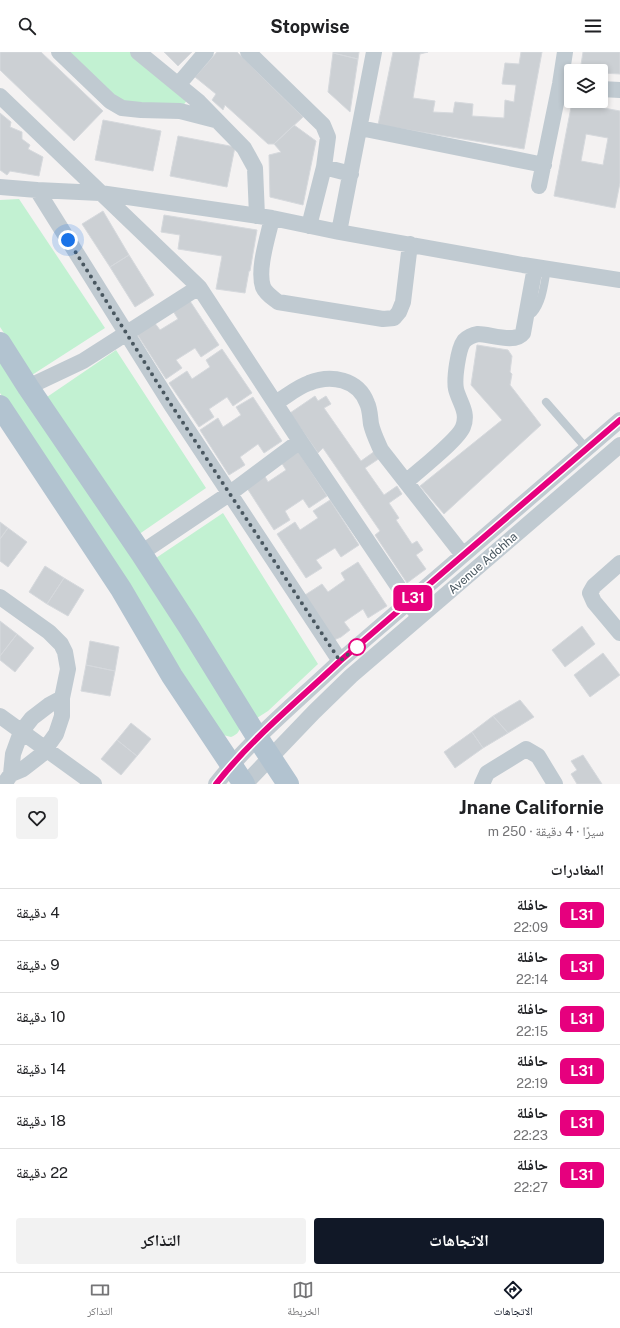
<!DOCTYPE html>
<html lang="ar">
<meta charset="utf-8">
<style>
:root{--surface:#fff;--page:#f2f2f2;--text:#202124;--muted:#757577;--line:#e0e0e0;--accent:#111827}
body{margin:0;font-family:"Public Sans","Noto Naskh Arabic",sans-serif;background:var(--page);color:var(--text);direction:rtl;height:100vh;display:flex;flex-direction:column;font-size:15px;white-space:nowrap}
*{box-sizing:border-box;margin:0}
p{font-size:13px;color:var(--muted)}
.icon{flex:none;width:22px;height:22px;fill:none;stroke:currentColor;stroke-width:2;stroke-linecap:round;stroke-linejoin:round}
.map{position:relative;height:732px;overflow:hidden;direction:ltr}
.side{display:flex;flex-direction:column;background:var(--surface);flex:1}
.side>*{flex:none}
.badge{padding:0 8px;border-radius:6px;font-size:14px;line-height:26px}
.controls{position:absolute;left:564px;top:12px;display:grid;gap:8px}
.controls a{display:grid;place-items:center;width:44px;height:44px;border-radius:4px;background:var(--surface);box-shadow:0 2px 6px #0003;font-size:20px}
.you{position:absolute;width:20px;height:20px;margin:-10px;border:3px solid #fff;border-radius:50%;background:#1a73e8;box-shadow:0 0 0 6px #1a73e833}
.map>.badge{position:absolute;translate:-50% -50%;box-shadow:0 0 0 2px #fff}
h2{padding:0 16px;font-size:15px;line-height:36px}
.round{display:grid;place-items:center;flex:none;width:42px;height:42px;border-radius:4px;background:var(--page)}
.summary{display:flex;align-items:center;justify-content:space-between;height:68px;padding:0 16px}
h1{font-size:19px;font-weight:700;line-height:30px}
.primary-button{display:flex;gap:8px;margin-top:auto;padding:8px 16px}
.primary-button a{flex:1;height:46px;border-radius:4px;background:var(--accent);color:#fff;font-size:16px;font-weight:700;line-height:46px;text-align:center}
.primary-button a+a{background:var(--page);color:var(--text)}
ul{padding:0;list-style:none}
li{display:flex;align-items:center;gap:12px;height:52px;padding:0 16px;border-top:1px solid var(--line)}
li div{flex:1}
li b{display:block;font-size:15px}
li em{font-style:normal}
li .badge{min-width:44px;font-weight:700;text-align:center}
header{display:flex;justify-content:space-between;align-items:center;height:52px;padding:0 16px;background:var(--surface);font-size:18px;font-weight:700}
.dock{display:flex;justify-content:space-around;align-items:center;height:56px;border-top:1px solid var(--line);background:var(--surface);font-size:11px;color:var(--muted)}
.dock a{display:grid;justify-items:center;gap:2px}
.dock .current{color:var(--accent)}
.map>svg:first-child{display:block}
.green{fill:#c2f1d2}
.building{fill:#ccd0d4;stroke:#d6d9dd;fill-rule:evenodd}
.lines{fill:none;stroke-linecap:round;stroke-linejoin:round}
.service{stroke:#c0cad1;stroke-width:8}
.minor{stroke:#c0cad1;stroke-width:16}
.primary{stroke:#b2c3d0;stroke-width:22}
.line-casing{stroke:#fff;stroke-width:9}
.line{stroke:#e6007e;stroke-width:6}
.walk{stroke:#495760;stroke-width:4;stroke-dasharray:0 7.2}
.stop-dot{fill:#fff;stroke:#e6007e;stroke-width:2}
.labels{text-anchor:middle;dominant-baseline:central;stroke-width:3.5;stroke-linejoin:round;paint-order:stroke}
.street-label{font-size:12px;fill:#495760;stroke:#fff}
</style>
<header><svg class="icon" aria-label="menu" viewBox="0 0 24 24"><path d="M4 6h16M4 12h16M4 18h16"/></svg>Stopwise<svg class="icon" aria-label="search" viewBox="0 0 24 24"><circle cx="10" cy="10" r="6"/><path d="M15 15l6 6"/></svg></header>
<div class="map">
<svg width="620" height="732" viewBox="0 0 620 732">
<rect width="100%" height="100%" fill="#f4f2f2"/>
<path class="green" d="M65,0H130L188,47L182,55L123,51Z
M19,147L105,276L32,323L0,275V148Z
M116,298L206,436L135,485L47,345Z
M0,300L241,673C239,680 238,682 231,685L223,683L0,341Z
M223,461L318,612L268,659L257,666L153,508Z"/>
<path class="building" d="M1,0H41L103,59L74,89L0,18V1Z
M164,0H192L178,14Z
M217,0H237L303,65L274,92H268L225,53L223,58L212,48L216,42L195,25Z
M333,0H359L358,7L333,1Z
M393,0H428L420,2L413,46L435,49L433,60L453,61L455,50L473,52L472,64L504,66L505,48L514,50L516,33L502,32L505,11L519,12L521,0H542L524,97L378,73Z
M583,0H620V22L601,21V19H580Z
M333,1L358,7L350,60L328,40Z
M572,50L620,59V131L615,156L554,144ZM586,82L608,86L603,113L581,109Z
M0,61L11,70L10,75L22,80V87L30,93L28,97L43,105L39,124L10,119L7,123L0,118Z
M103,68L161,79L153,119L95,108Z
M294,73L316,89L303,153L270,145L269,103L281,100L274,92Z
M178,84L235,95L227,135L170,124Z
M103,159L129,203L110,215L82,172Z
M164,163L257,178L250,219H249L245,241L216,237L222,204L178,197L180,183L161,180Z
M129,203L154,243L135,255L110,215Z
M190,249L219,293L201,305L195,296L176,308L182,316L166,327L137,282L154,270L160,278L178,267L173,259Z
M477,293L508,298L512,304L510,320L512,322L510,333L541,373L444,462L420,434L502,368L471,333Z
M222,297L252,341L233,354L227,345L209,357L214,365L199,375L169,331L187,319L192,327L210,315L206,308Z
M315,344L318,349L326,344L331,352L324,356L361,409L375,399L380,406L365,416L384,443L397,434L402,442L389,451L399,466L396,468L412,492L417,489L423,498L416,503L426,517L407,531L375,483L380,479L323,396L318,401L290,361Z
M253,345L282,389L264,401L258,392L240,405L245,413L229,423L200,378L218,366L223,375L241,363L236,355Z
M298,399L327,444L309,456L303,447L285,459L290,468L274,478L245,433L263,421L268,430L286,418L281,410Z
M330,448L359,493L341,505L335,496L316,508L322,516L306,526L277,482L295,470L300,478L318,466L313,459Z
M0,470L8,476L0,487Z
M8,476L27,490L8,515L0,509V487Z
M358,510L387,554L368,566L363,557L344,570L350,578L341,585L334,588L305,543L322,532L328,540L345,528L341,521Z
M45,514L64,526L47,552L29,540Z
M64,526L84,538L68,564L47,552Z
M0,569L17,582L0,604Z
M582,574L595,592L565,615L552,598Z
M17,582L34,596L15,620L0,608V604Z
M90,589L119,595L115,619L86,613Z
M603,601L620,623L590,645L574,623Z
M86,613L115,619L110,644L81,639Z
M520,648L534,665L508,681L493,664Z
M493,664L508,681L483,696L472,680Z
M131,671L151,687L137,704L117,688Z
M472,680L483,696L455,716L444,700Z
M117,688L137,704L121,723L101,707Z
M583,703L602,732H577L571,722L577,718L571,709Z"/>
<g class="lines">
<path class="service" d="M533,261C543,249 544,232 547,217
M546,350L587,397"/>
<path class="minor" d="M59,0L110,49L122,56L141,58L180,59L215,68
M138,0L199,50L244,96L255,116L257,164
M248,0L323,73L328,85L324,115L351,122
M178,33L206,0
M601,37L620,38
M0,44L199,235
M360,76L544,113
M539,134L560,32L565,0
M0,135L37,138
M272,166C268,185 257,217 263,235C266,242 273,246 278,250L383,267L394,266L399,260L403,250L410,192
M309,174L324,115
M339,180L374,0
M28,335L83,309L199,235L300,389
M275,351C286,345 297,335 309,331C331,322 358,327 367,351C370,357 370,365 371,372C373,381 377,389 381,398L463,503
M406,430C418,419 458,388 463,375C469,360 459,350 456,337C454,327 458,297 464,289C468,285 472,283 478,282C490,282 515,292 523,281L535,215
M141,501L229,442L300,389L414,558
M620,511L594,534L590,541L594,550L620,581
M0,545L49,580L61,592L65,600L68,617L62,646V664L56,682L41,703L23,717L11,722L4,732
M340,609L170,351L37,138L100,141L272,166L339,180L523,213L620,228
M0,664L94,732
M11,722L13,702L21,680L32,666L49,653L62,646
M216,732C252,686 298,649 340,609L620,368
M245,732L314,660L351,624L620,393
M482,732L487,721L526,697L538,704L555,732"/>
<path class="primary" d="M0,291L28,335L141,501L189,575L257,685L288,732
M0,354L121,537L172,624L244,732"/>
</g>
<g class="lines">
<defs>
<path id="line" d="M216,732C252,686 298,649 340,609L620,368"/>
</defs>
<use href="#line" class="line-casing"/>
<use href="#line" class="line"/>
<path class="walk" d="M68,188L170,351L340,609L357,595"/>
</g>
<circle class="stop-dot" cx="357" cy="595" r="8"/>
<g class="labels">
<g class="street-label">
<text transform="translate(483 511) rotate(-41)">Avenue Adohha</text>
</g>
</g>
</svg>
<div class="controls">
<a><svg class="icon" aria-label="layers" viewBox="0 0 24 24"><path d="M12 4l9 5-9 5-9-5zM3 14l9 5 9-5"/></svg></a>
</div>
<div class="you" style="left:68px;top:188px"></div>
<b class="badge" style="left:413px;top:546px;background:#e6007e;color:#fff">L31</b>
</div>
<section class="side">
<div class="summary"><div><h1>Jnane Californie</h1><p>سيرًا · 4 دقيقة · 250 m</p></div><a class="round"><svg class="icon" aria-label="heart" viewBox="0 0 24 24"><path d="M12 20l-8-8c-3-5 5-10 8-4 3-6 11-1 8 4z"/></svg></a></div>
<h2>المغادرات</h2>
<ul>
<li><span class="badge" style="background:#e6007e;color:#fff">L31</span><div><b>حافلة</b><p>22:09</p></div><em>4 دقيقة</em></li>
<li><span class="badge" style="background:#e6007e;color:#fff">L31</span><div><b>حافلة</b><p>22:14</p></div><em>9 دقيقة</em></li>
<li><span class="badge" style="background:#e6007e;color:#fff">L31</span><div><b>حافلة</b><p>22:15</p></div><em>10 دقيقة</em></li>
<li><span class="badge" style="background:#e6007e;color:#fff">L31</span><div><b>حافلة</b><p>22:19</p></div><em>14 دقيقة</em></li>
<li><span class="badge" style="background:#e6007e;color:#fff">L31</span><div><b>حافلة</b><p>22:23</p></div><em>18 دقيقة</em></li>
<li><span class="badge" style="background:#e6007e;color:#fff">L31</span><div><b>حافلة</b><p>22:27</p></div><em>22 دقيقة</em></li>
</ul>
<div class="primary-button"><a>الاتجاهات</a><a>التذاكر</a></div>
</section>
<nav class="dock">
<a class="current"><svg class="icon" aria-label="directions" viewBox="0 0 24 24"><path d="M12 3l9 9-9 9-9-9zM9 14v-3h6M13 9l2 2-2 2"/></svg>الاتجاهات</a>
<a><svg class="icon" aria-label="map" viewBox="0 0 24 24"><path d="M3 6l6-2 6 2 6-2v14l-6 2-6-2-6 2zM9 4v14M15 6v14"/></svg>الخريطة</a>
<a><svg class="icon" aria-label="tickets" viewBox="0 0 24 24"><path d="M3 7h18v10H3zM15 7v10"/></svg>التذاكر</a>
</nav>
